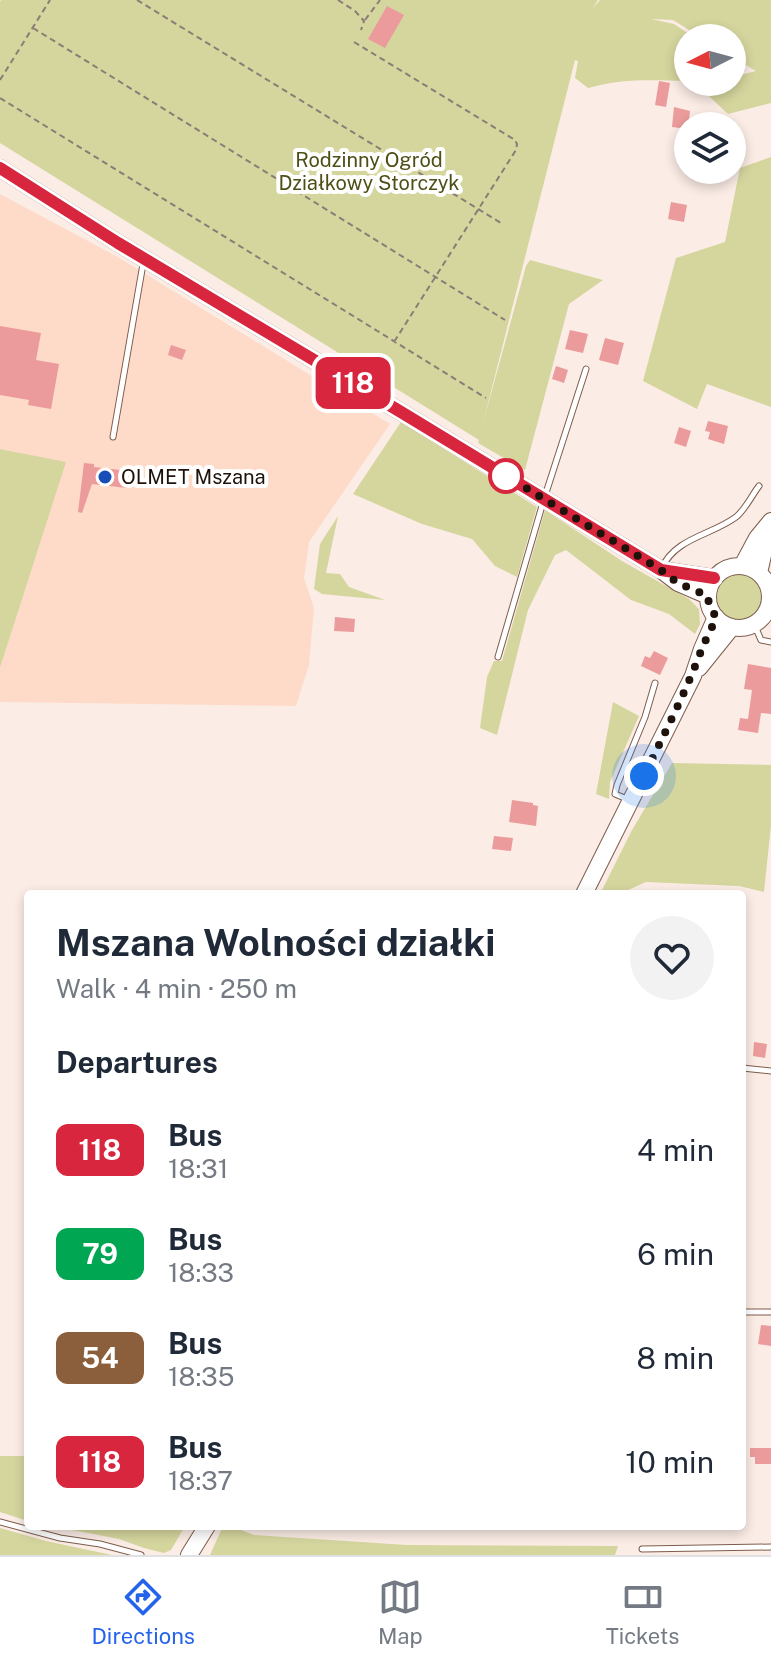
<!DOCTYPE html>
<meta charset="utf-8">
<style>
:root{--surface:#fff;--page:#f2f2f3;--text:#1f2937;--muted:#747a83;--line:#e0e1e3;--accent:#2563eb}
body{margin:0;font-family:"Public Sans",sans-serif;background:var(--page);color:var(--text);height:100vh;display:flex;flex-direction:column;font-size:30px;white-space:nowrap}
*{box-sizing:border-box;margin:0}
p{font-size:26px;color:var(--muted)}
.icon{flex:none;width:44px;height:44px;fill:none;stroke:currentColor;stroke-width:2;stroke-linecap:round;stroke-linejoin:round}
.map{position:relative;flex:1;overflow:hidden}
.sheet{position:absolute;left:24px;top:890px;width:722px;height:640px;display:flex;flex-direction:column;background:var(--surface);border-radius:8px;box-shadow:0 4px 12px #0003}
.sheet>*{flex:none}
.badge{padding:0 16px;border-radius:12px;font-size:28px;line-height:52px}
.needle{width:52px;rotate:264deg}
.tools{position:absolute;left:674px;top:24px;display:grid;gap:16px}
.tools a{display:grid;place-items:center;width:72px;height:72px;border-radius:50%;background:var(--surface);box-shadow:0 4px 12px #0003;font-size:40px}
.you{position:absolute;width:40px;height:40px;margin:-20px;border:6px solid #fff;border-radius:50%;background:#1a73e8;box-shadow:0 0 0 12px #1a73e833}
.map>.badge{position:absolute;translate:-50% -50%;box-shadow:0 0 0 4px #fff}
h2{padding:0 32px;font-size:30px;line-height:72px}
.round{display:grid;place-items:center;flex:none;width:84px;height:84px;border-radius:42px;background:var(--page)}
.overview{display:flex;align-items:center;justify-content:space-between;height:136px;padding:0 32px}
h1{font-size:38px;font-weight:700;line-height:60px}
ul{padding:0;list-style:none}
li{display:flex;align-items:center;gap:24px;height:104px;padding:0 32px}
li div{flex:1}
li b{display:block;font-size:30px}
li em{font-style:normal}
li .badge{min-width:88px;font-weight:700;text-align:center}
.menu{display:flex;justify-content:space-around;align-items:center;height:112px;border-top:2px solid var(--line);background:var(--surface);font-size:22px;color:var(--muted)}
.menu a{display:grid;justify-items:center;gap:4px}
.menu .current{color:var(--accent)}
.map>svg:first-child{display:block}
.built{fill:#fedbc8}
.green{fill:#d5d69e}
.building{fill:#eb9b9b}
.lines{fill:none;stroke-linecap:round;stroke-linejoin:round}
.service-casing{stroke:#7d5d4c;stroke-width:7}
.tertiary-casing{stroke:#7d5d4c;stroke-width:16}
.secondary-casing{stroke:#7d5d4c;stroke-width:18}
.path{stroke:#8a7d76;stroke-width:2;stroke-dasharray:6 4;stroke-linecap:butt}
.service{stroke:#fff;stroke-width:5}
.tertiary{stroke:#fff;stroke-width:14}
.secondary{stroke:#fff;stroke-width:16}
.line-casing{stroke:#fff;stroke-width:18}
.line{stroke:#d7263d;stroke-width:12}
.walk{stroke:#1e120b;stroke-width:8;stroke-dasharray:0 14.4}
.stop-dot{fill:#fff;stroke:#d7263d;stroke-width:4}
.poi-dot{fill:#174db9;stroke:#fff;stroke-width:3}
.labels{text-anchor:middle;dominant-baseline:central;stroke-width:8;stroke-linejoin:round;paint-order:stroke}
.park-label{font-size:20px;fill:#4f4e16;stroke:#fff}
.poi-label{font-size:20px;fill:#1e120b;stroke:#fff;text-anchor:start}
</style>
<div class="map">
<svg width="771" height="1555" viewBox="0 0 771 1555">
<rect width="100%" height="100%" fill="#fbece5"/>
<path class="built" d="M0,194L116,256L390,424L309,542L304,578L314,608L309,665L296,706L0,702V668L65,463L0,449Z"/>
<path class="green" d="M1,0H598L593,8L600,0H771V103L728,114L696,84L706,82H732V77L756,71L732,57V38H702L673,20L651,19L674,24L695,38H688V81C651,80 623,78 588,88L575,78L578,61L575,60L483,423L526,266L530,260L603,280L569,304L525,470L478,443L479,440L0,143V2Z
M771,157V407L707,384L697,409L643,381L676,258L725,242L740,168Z
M401,422L537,507L517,577L495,566L472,539L422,524L353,494Z
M0,449L66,462L0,668Z
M545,510L622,561L689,599L699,609L700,624L695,634L669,614L631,600L566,550L555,555L528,610L497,735L480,728L487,677L494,661H502Z
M338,516L326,573L340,574L349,587L385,600L322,594L314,589L320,544Z
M717 597a23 23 0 1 1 46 0a23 23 0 1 1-46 0Z
M613,702L639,716L610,782L609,799L596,794Z
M672,763L771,765V825L764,892L739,886L646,882L619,894H600L632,830Z
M0,1456H28V1521L0,1512Z
M52,1526H185L171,1550L164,1553L144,1548L119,1539Z
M223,1526H231L254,1535L407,1545L618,1546L615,1555H210Z
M0,1528L46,1541L112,1555H0Z"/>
<path class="building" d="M387,6L404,15L385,48L368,39Z
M659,81L670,83L666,107L655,105Z
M674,107L690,111L688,129L672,127Z
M671,202L687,205L684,222L668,219Z
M0,326L41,333L36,360L59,364L51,409L28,405L29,400L0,395Z
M570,330L588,334L583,353L565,349Z
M605,338L624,343L618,365L599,360Z
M171,345L186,350L182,360L168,355Z
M556,366L568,370L564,383L552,379Z
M708,421L728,426L724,444L708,439L710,432L705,431Z
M679,427L691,431L686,447L674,443Z
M84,463L94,464V467L129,471L127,488L92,484L82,513L78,512Z
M335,617L355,619L354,632L334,631Z
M654,651L668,658L660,675L641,666L645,656L650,658Z
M748,664L771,668V714L761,713L758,733L738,730L740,718L748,719L752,690L744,689Z
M512,800L533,803V805L538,806L536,826L509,822Z
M494,836L513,838L511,851L492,849Z
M754,1042L767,1044L765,1058L753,1056Z
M761,1325L771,1326V1346L758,1344Z
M750,1448H771V1464H755V1457H750Z"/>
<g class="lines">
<defs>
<path id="service" d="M113,437L143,264
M662,568C675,538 712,535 736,517C745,510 752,495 759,486
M754,624L761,640L771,642
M498,657L544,499L586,369
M627,799L615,794L617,785L645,717L655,683
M742,1068L771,1071
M742,1312H771
M0,1522L60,1538L100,1544L141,1555
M642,1549L771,1547"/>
<path id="tertiary" d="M770,592L771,593
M768,609H771"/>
<path id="secondary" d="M0,168L118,243L401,412L661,570L678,583L708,596
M742,566L757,538L771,521
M708 597a31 31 0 1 1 62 0a31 31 0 1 1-62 0Z
M662,570L714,578
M759,573L770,524
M699,668L732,627
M584,894L693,676L702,649L716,617
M189,1555L207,1526"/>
</defs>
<use href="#service" class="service-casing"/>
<use href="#tertiary" class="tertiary-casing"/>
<use href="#secondary" class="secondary-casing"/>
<path class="path" d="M137,0L501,223
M338,0L355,11L364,21L361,30
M365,20L380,0
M33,28L505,320
M354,42L515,140L517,144L516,150L394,342
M0,80L50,0
M0,98L486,398"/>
<use href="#service" class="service"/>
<use href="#tertiary" class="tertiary"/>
<use href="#secondary" class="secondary"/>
</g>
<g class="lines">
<defs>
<path id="line" d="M0,168L118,243L401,412L661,570L714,578"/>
</defs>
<use href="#line" class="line-casing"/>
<use href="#line" class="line"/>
<path class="walk" d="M506,476L498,471L661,570L678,583L708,596L709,605L716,617C712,629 705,640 701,651C685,694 664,734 644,776"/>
</g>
<circle class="stop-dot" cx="506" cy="476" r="16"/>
<circle class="poi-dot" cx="105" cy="477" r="8"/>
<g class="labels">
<g class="park-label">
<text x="369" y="160">Rodzinny Ogród<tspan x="369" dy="23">Działkowy Storczyk</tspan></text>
</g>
<g class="poi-label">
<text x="121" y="477">OLMET Mszana</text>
</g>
</g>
</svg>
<div class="tools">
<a><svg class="needle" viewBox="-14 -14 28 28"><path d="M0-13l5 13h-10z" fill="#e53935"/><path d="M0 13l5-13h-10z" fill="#747a83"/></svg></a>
<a><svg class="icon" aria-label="layers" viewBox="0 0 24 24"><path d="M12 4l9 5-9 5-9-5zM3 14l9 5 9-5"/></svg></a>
</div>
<div class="you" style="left:644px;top:776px"></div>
<b class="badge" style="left:353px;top:383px;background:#d7263d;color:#fff">118</b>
<section class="sheet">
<div class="overview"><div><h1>Mszana Wolności działki</h1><p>Walk · 4 min · 250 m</p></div><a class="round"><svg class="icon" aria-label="heart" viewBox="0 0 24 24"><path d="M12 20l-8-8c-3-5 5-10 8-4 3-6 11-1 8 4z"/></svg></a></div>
<h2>Departures</h2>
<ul>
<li><span class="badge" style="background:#d7263d;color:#fff">118</span><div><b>Bus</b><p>18:31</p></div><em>4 min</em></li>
<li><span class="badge" style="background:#00a651;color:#fff">79</span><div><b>Bus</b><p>18:33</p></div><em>6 min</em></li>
<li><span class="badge" style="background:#8b5e3c;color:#fff">54</span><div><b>Bus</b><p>18:35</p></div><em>8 min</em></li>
<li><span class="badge" style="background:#d7263d;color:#fff">118</span><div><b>Bus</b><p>18:37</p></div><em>10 min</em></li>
</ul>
</section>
</div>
<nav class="menu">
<a class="current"><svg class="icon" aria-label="directions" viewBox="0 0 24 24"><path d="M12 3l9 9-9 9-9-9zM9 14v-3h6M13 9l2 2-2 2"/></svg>Directions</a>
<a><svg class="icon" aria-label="map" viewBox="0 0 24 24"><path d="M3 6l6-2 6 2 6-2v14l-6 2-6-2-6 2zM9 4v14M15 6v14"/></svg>Map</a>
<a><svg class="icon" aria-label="tickets" viewBox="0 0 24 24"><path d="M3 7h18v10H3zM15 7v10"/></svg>Tickets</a>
</nav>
